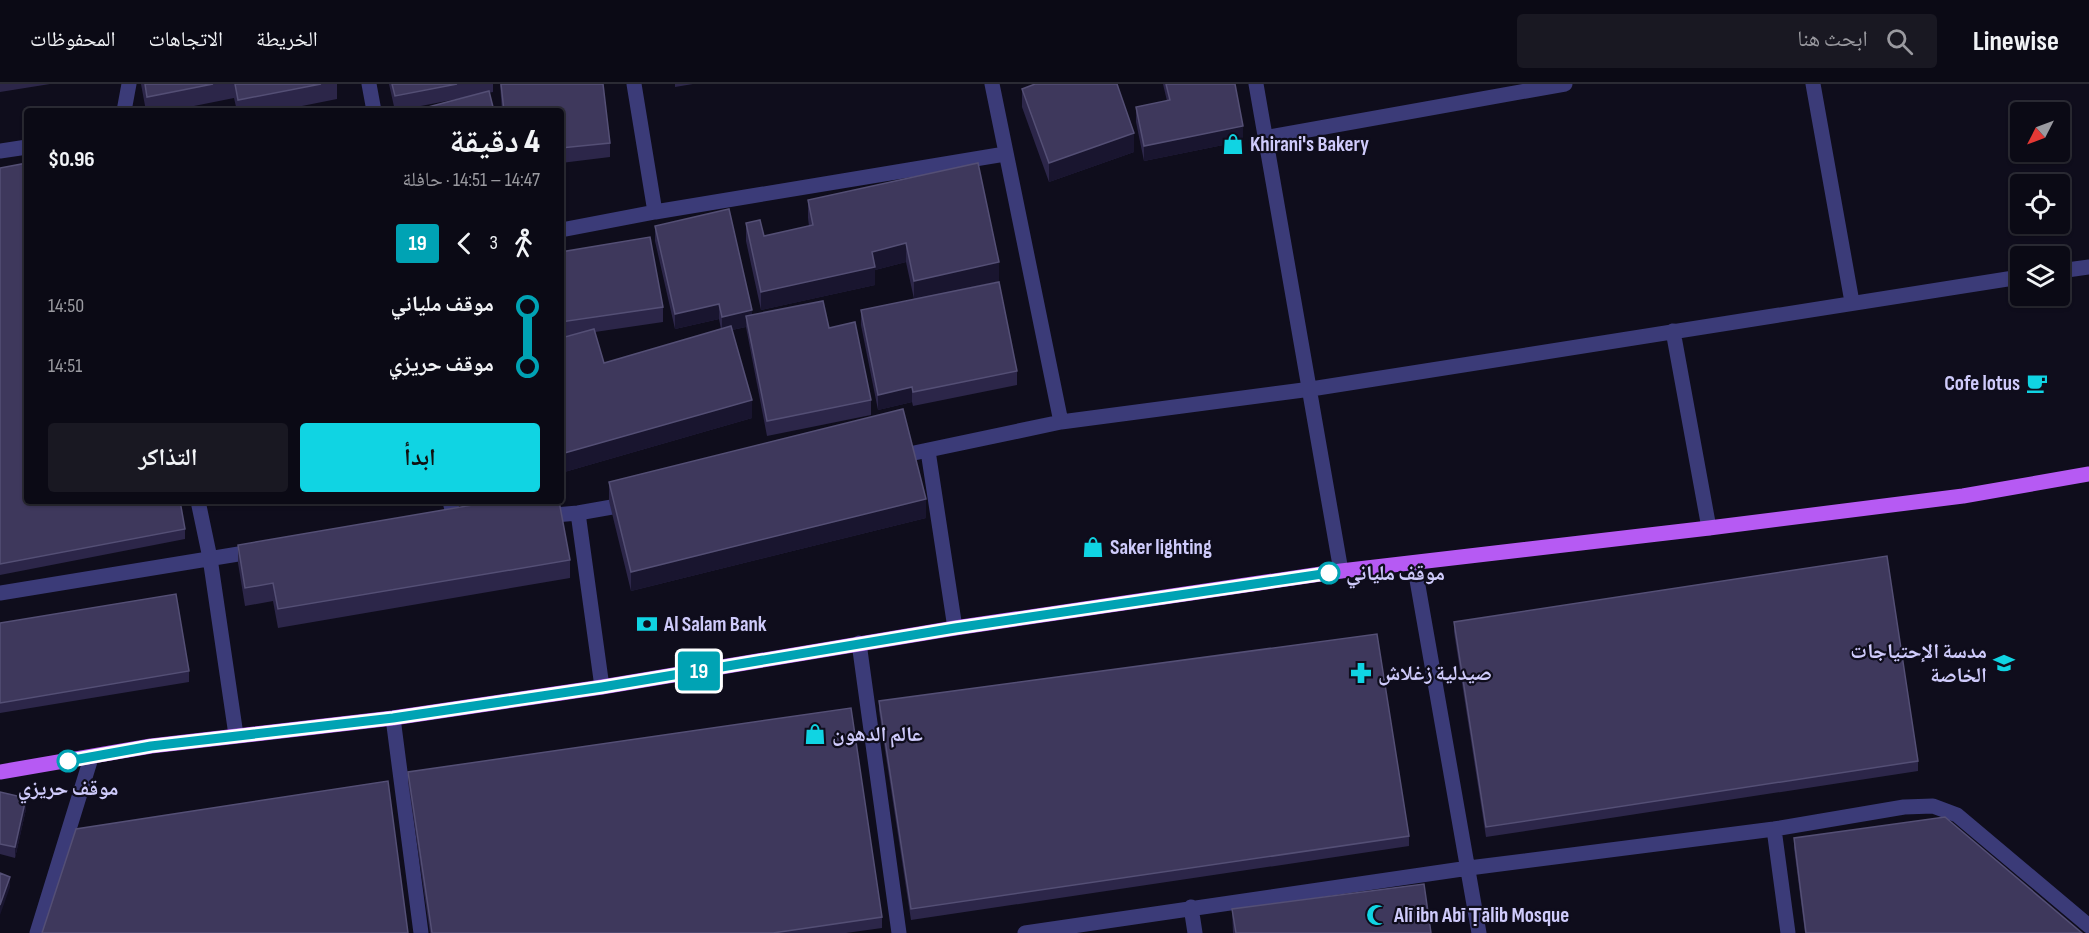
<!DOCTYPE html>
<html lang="ar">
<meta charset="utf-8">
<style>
:root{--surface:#0b0a15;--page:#191822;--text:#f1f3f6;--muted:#9a9aa0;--line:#2b2b34;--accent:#10d4e3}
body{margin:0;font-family:"Sofia Sans Condensed","Noto Naskh Arabic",sans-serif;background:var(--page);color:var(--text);direction:rtl;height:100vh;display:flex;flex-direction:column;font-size:22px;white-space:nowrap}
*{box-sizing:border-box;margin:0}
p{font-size:20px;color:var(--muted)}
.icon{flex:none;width:33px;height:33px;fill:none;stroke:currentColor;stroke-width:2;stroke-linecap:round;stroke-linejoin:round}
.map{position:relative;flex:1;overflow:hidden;direction:ltr}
.details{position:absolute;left:24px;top:24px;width:540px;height:396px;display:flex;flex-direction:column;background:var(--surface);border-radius:6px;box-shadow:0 2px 4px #0004,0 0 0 2px var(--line);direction:rtl}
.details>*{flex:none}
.badge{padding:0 12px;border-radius:4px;font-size:21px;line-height:39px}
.needle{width:39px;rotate:228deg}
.controls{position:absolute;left:2010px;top:18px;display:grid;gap:12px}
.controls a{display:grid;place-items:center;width:60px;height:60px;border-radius:6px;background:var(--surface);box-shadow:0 2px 4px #0004,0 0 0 2px var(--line);font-size:30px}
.map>.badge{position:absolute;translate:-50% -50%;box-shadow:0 0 0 3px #fff}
.legs{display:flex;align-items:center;gap:9px;height:66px;padding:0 24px;font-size:20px}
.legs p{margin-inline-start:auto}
.headline{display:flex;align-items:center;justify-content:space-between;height:102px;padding:0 24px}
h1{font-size:33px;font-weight:800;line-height:45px}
.cta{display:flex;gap:12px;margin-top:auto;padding:12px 24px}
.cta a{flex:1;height:69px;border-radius:6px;background:var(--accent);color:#111;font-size:24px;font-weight:800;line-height:69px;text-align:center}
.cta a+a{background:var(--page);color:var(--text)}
ul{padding:0 24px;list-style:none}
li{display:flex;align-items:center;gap:21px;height:60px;font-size:22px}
li i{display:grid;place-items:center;width:9px;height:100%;margin:0 8px;background:currentColor}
li i::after{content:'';width:15px;height:15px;margin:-8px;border:4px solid;border-radius:50%;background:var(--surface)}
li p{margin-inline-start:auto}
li:first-child i{background:linear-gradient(#0000 50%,currentColor 0)}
li:last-child i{background:linear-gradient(currentColor 50%,#0000 0)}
header{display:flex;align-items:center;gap:36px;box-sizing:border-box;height:84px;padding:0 30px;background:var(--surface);border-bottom:2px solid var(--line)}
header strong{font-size:28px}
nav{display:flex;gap:33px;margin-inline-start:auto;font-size:21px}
.search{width:420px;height:54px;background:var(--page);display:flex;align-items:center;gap:15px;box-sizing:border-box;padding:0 21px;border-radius:6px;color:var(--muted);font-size:22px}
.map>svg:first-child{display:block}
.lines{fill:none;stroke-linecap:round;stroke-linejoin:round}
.minor{stroke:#3b3b78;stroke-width:15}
.major{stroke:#b65af3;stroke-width:15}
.wall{fill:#2c2649}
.shaded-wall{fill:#19152f}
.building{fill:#3e385c;stroke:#544f75;stroke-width:1.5}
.line-1-casing{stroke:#fff;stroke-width:14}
.line-1{stroke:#00a3b4;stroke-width:9}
.stop-1-dot{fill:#fff;stroke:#00a3b4;stroke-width:3}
.labels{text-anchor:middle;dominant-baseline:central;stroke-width:4.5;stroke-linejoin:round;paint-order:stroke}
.poi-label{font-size:21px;font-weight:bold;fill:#cfcbfb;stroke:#0f0d1c;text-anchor:start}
.stop-label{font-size:21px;font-weight:bold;fill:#cfcbfb;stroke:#0f0d1c;text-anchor:start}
</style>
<header>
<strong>Linewise</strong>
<div class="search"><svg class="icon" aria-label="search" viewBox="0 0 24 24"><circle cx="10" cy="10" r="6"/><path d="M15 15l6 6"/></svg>ابحث هنا</div>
<nav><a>الخريطة</a><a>الاتجاهات</a><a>المحفوظات</a></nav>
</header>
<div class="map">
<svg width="2089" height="849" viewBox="0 0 2089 849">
<rect width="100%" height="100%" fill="#0f0d1c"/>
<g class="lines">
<path class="minor" d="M369,0L374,27
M992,0L1061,338
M1256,0L1341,487
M1813,0L1852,218
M124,27L129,0
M1264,54L1565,0
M0,67L27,63
M655,128L1005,70
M561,146L655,128L634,0
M2060,187L2089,183
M1673,247L1709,444
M928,367L955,544
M895,373L1061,338L1311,305L2020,193
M198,417L210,474L236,651
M450,417L455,440
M578,429L602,603
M543,432L578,429L629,420
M1414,479L1479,849
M0,509L257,467
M859,559L899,849
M393,634L421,849
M1774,745L1788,849
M1191,823L1195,849
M37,849L91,674
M1025,849L1469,784L1774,745L1904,723L1933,722L1957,731L2089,842"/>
<path class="major" d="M0,688L151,662L393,634L602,603L955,544L1341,487L1709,444L1963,412L2089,390"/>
</g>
<path class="wall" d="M0,0H50L0,8Z
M141,0H337V15L277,27H237L234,14L169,27H146Z
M389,0H493V8L395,27Z
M500,0H603L610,59V73L561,79V27H502Z
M675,0H693L675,3Z
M1163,0H1235L1243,57L1144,77L1136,38V23L1167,17Z
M1022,5L1134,68L1049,98L1022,23Z
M0,84L185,445V455L0,491Z
M808,116L999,197L914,215L906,178L875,186V201L761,226L746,157V139L764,152L809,142L808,134Z
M655,142L752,231L829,244L871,316V331L767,352L746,243L732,246L752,334L561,389V254L572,251L561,253V168L663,223V238L595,248L604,279L721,245L719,235L675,245L655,157Z
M861,226L1017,287V301L913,322L912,318L878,326L861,241Z
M609,398L926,434L631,507L609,417Z
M238,461L570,476V494L278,544L273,517L245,522L238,479Z
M1454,538L1918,677V687L1486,753L1454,548Z
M0,539L189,587V598L0,629Z
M879,617L1409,752V762L911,836L879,627Z
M408,688L882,833V844L846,849H430L408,698Z
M0,708L26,725L15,774L0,770Z
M1794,754L2082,849H1805L1794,764Z
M1232,825L1431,849H1233Z"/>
<path class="shaded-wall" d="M1243,42V57L1144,77V62Z
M1134,49V68L1049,98V79Z
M906,159V178L875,186V201L761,226V208L872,168Z
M999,178V197L914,215V197Z
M719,220V235L675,245V230Z
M752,226V241L746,232V243L722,248V233Z
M912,303V318L878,326V311Z
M752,316V334L561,389V370Z
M926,415V434L631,507V488Z
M26,714V725L15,774V763Z
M10,793V803L0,831V821Z"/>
<path class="building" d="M145,0H213L147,13Z
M235,0H321L238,16Z
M392,0H457L395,12Z
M501,0H603L610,59L561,64V27H504Z
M1035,0H1117L1134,49L1049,79L1022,5Z
M1166,0H1235L1243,42L1144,62L1136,23L1170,16Z
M489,7L494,27H413Z
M27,79V417H180L185,445L0,480V84Z
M978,79L999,178L914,197L906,159L872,168L875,183L761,208L746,139L760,136L764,152L813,141L808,116Z
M729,125L752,226L722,233L719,220L675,230L655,142Z
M650,153L663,223L561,238V168Z
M999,198L1017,287L913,308L912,303L878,311L861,226Z
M823,217L829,244L855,238L871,316L767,337L746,232Z
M731,242L752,316L561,370V254L594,245L604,279Z
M903,325L926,415L631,488L609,398Z
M496,417H559L570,476L278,525L273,499L245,504L238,461Z
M1887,472L1918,677L1486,743L1454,538Z
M176,510L189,587L0,619V539Z
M1377,550L1409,752L911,825L879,617Z
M851,624L882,833L773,849H432L408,688Z
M388,697L408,849H42L76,745Z
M0,708L26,714L15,763L0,760Z
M1945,733L2082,849H1806L1794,754Z
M0,789L10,793L0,821Z
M1424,800L1431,849H1236L1232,825Z"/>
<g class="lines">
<defs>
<path id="line-1" d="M68,677L151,662L393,634L602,603L955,544L1329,489"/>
</defs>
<use href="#line-1" class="line-1-casing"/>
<use href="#line-1" class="line-1"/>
</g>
<defs>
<symbol id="shop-bare" viewBox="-9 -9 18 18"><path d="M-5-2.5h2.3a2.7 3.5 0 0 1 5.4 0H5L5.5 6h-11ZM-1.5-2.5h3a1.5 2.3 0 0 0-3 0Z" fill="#10d4e3" stroke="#0f0d1c" stroke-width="2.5" paint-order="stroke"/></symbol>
<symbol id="cafe-bare" viewBox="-9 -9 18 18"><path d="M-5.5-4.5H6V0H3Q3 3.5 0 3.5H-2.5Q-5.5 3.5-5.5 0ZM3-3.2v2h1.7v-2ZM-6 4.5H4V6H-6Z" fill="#10d4e3" stroke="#0f0d1c" stroke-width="2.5" paint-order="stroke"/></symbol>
<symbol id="bank-bare" viewBox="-9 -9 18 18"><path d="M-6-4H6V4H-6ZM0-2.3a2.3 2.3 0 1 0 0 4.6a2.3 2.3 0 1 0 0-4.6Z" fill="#10d4e3" stroke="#0f0d1c" stroke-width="2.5" paint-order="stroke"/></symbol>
<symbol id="school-bare" viewBox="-9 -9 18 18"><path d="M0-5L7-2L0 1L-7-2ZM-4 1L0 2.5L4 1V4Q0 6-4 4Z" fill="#10d4e3" stroke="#0f0d1c" stroke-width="2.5" paint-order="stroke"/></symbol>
<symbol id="pharmacy-bare" viewBox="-9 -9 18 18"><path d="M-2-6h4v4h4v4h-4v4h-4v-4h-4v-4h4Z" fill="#10d4e3" stroke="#0f0d1c" stroke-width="2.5" paint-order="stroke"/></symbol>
<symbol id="mosque-bare" viewBox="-9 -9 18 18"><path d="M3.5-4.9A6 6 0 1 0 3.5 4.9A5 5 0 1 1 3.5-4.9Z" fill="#10d4e3" stroke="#0f0d1c" stroke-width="2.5" paint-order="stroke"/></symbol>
</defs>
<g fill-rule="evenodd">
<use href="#shop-bare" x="1218" y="45" width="30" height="30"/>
<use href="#cafe-bare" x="2022" y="284" width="30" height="30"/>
<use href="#shop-bare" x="1078" y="448" width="30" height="30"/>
<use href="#bank-bare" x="632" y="525" width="30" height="30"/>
<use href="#school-bare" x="1989" y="564" width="30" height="30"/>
<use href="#pharmacy-bare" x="1346" y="574" width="30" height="30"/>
<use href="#shop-bare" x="800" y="635" width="30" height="30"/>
<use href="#mosque-bare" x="1362" y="816" width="30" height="30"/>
</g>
<g class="stop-1-dot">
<circle cx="1329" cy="489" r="10"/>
<circle cx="68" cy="677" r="10"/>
</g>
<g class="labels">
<g class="poi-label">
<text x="1250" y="60">Khirani's Bakery</text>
<text x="2020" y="299" text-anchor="end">Cofe lotus</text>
<text x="1110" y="463">Saker lighting</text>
<text x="664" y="540">Al Salam Bank</text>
<text x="1987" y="567" text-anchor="end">مدسة الإحتياجات<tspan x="1987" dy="24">الخاصة</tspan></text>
<text x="1378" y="589">صيدلية زغلاش</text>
<text x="832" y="650">عالم الدهون</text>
<text x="1394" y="831">Alī ibn Abī Ṭālib Mosque</text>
</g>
<g class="stop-label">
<text x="1346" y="489">موقف ملياني</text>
<text x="68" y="704" text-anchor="middle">موقف حريزي</text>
</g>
</g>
</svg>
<div class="controls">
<a><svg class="needle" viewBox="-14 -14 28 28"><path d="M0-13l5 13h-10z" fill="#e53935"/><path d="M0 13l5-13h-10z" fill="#9a9aa0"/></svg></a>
<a><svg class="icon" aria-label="locate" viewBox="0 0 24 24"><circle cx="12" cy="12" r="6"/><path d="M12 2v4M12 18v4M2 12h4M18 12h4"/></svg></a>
<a><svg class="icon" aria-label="layers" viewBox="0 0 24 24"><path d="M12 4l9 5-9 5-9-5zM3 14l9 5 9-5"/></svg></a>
</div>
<b class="badge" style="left:699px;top:587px;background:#00a3b4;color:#fff">19</b>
<section class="details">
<div class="headline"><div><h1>4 دقيقة</h1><p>14:47 – 14:51 · حافلة</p></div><b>$0.96</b></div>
<div class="legs"><svg class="icon" aria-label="walk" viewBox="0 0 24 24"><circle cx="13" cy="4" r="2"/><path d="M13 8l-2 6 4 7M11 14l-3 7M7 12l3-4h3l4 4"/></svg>3<svg class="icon" aria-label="back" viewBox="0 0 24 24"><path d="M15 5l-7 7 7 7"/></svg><b class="badge" style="background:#00a3b4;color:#fff">19</b></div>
<ul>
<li><i style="color:#00a3b4"></i><b>موقف ملياني</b><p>14:50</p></li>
<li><i style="color:#00a3b4"></i><b>موقف حريزي</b><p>14:51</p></li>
</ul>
<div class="cta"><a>ابدأ</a><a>التذاكر</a></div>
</section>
</div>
